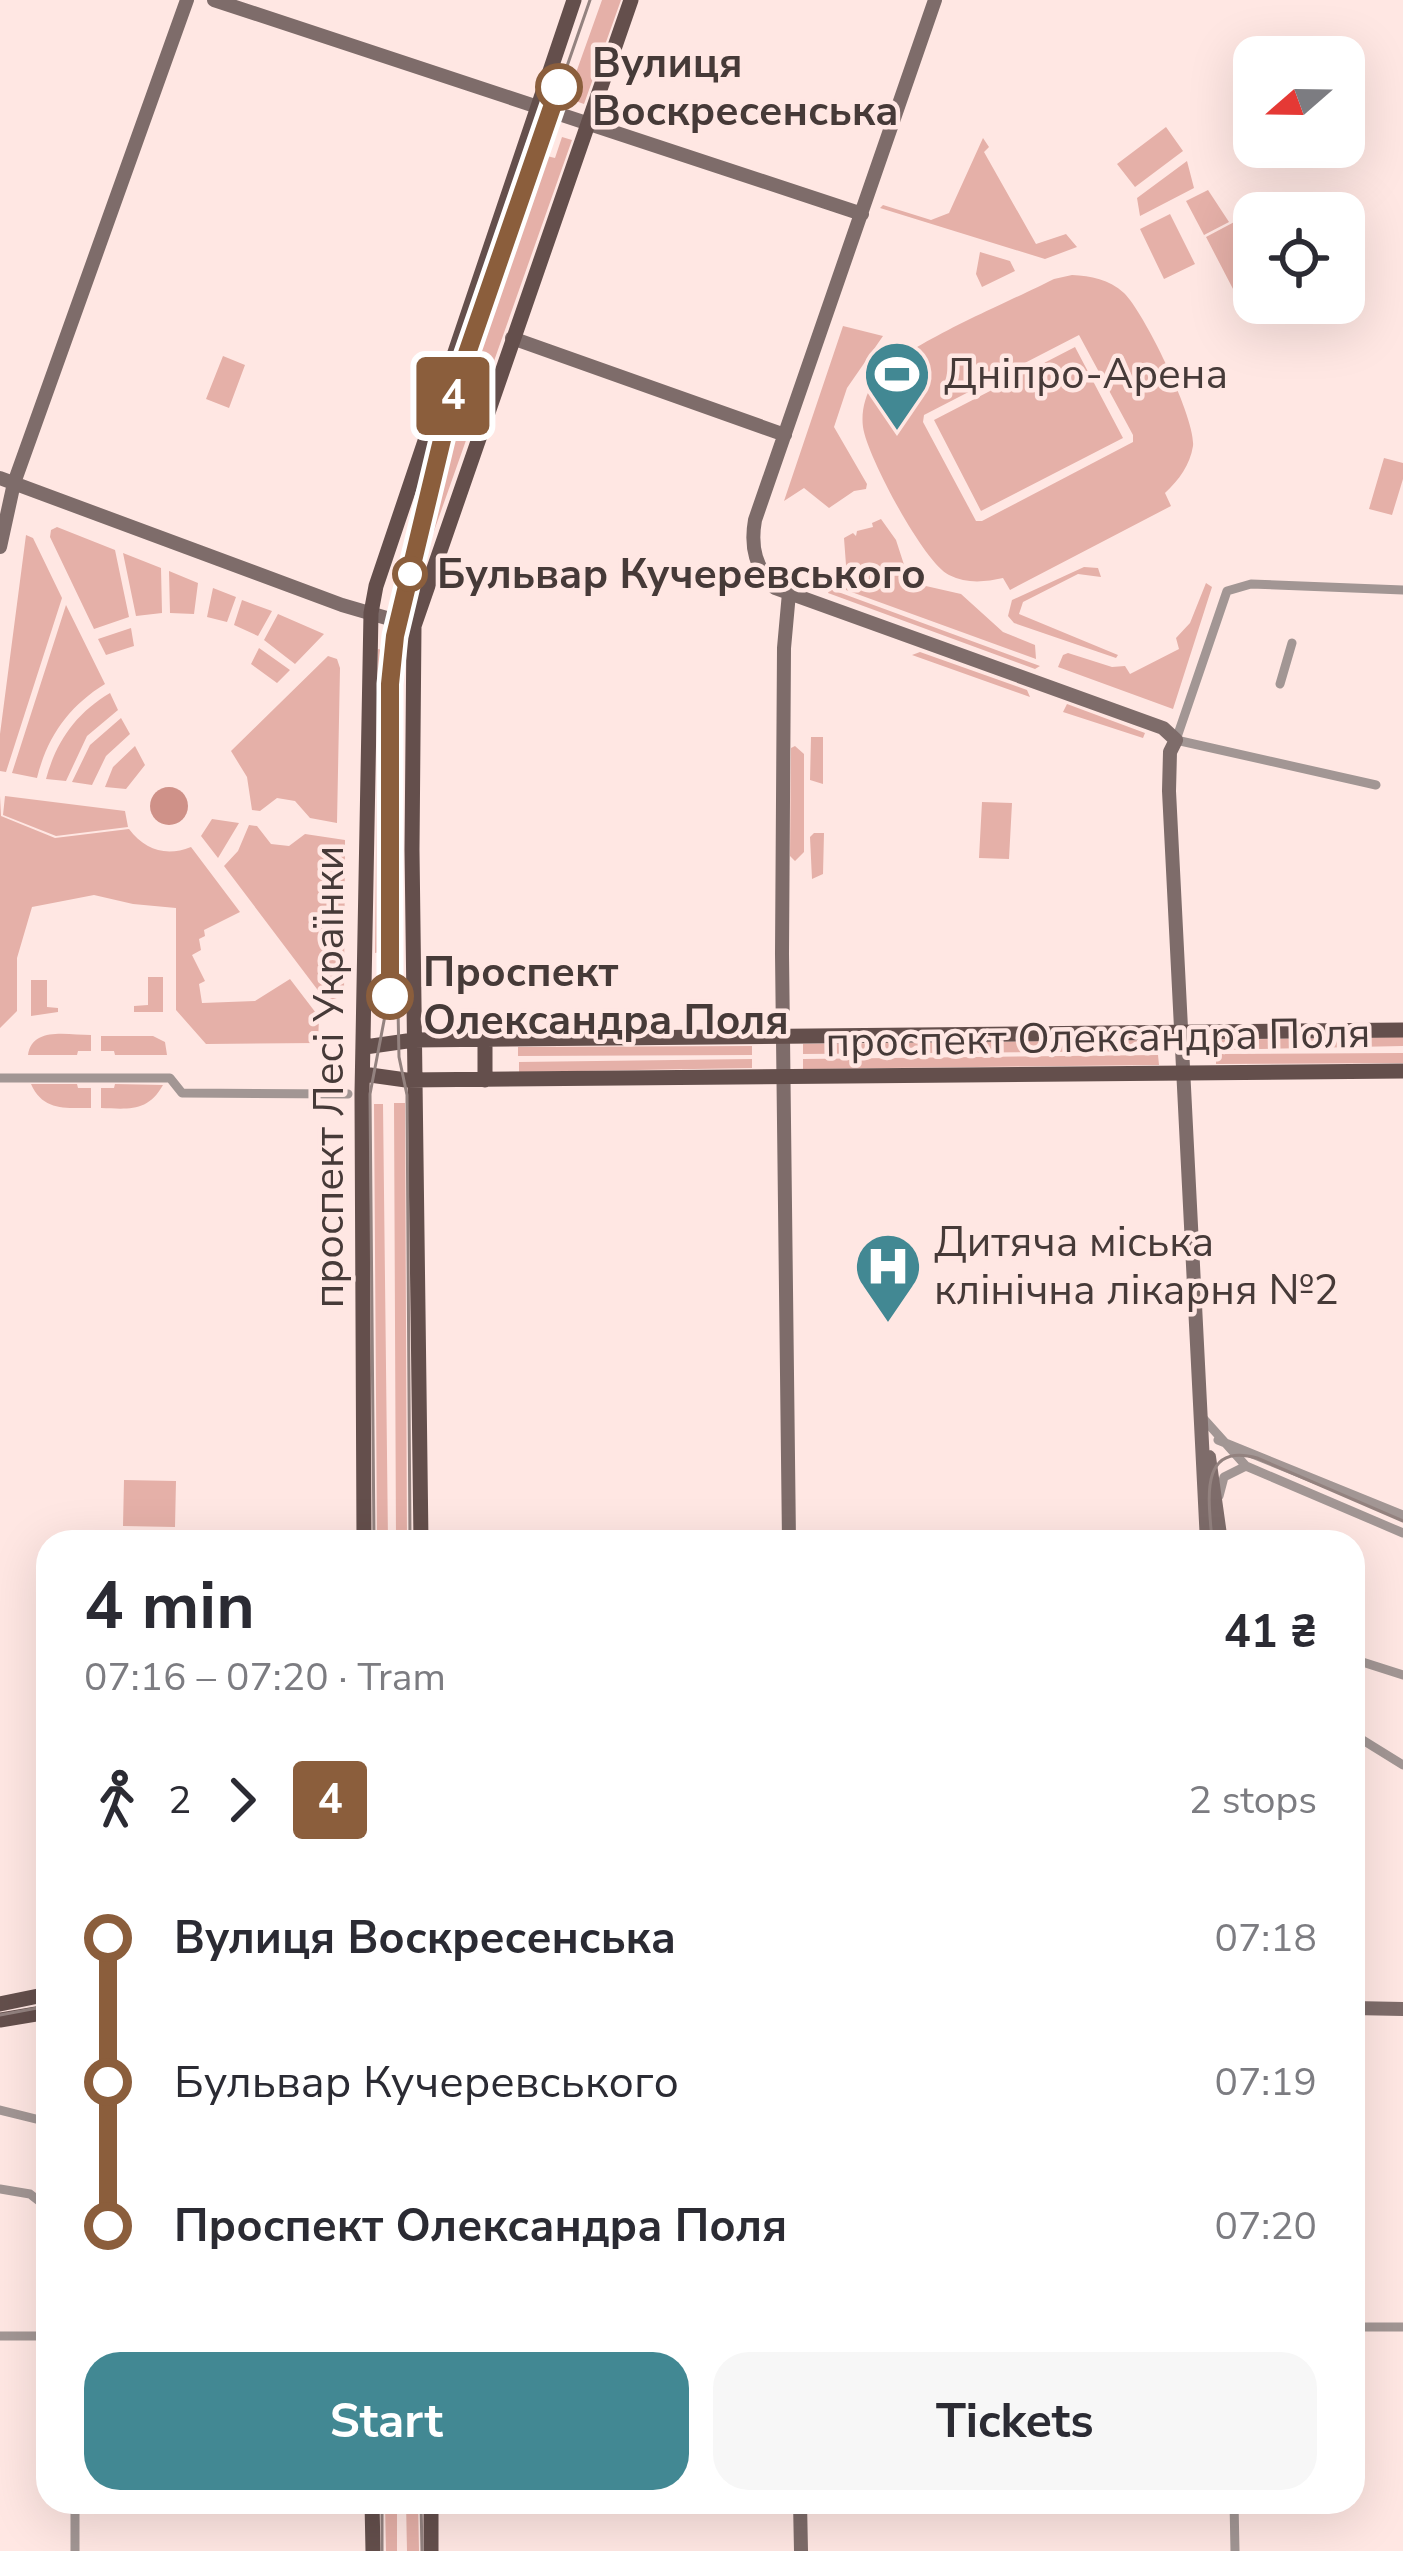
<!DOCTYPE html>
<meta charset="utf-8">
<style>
:root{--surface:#fff;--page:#f7f7f7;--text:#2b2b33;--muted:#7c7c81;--accent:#428893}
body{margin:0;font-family:"Nunito Sans",sans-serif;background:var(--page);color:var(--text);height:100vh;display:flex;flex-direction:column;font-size:45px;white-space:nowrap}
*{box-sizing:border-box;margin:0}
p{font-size:39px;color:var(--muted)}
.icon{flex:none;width:66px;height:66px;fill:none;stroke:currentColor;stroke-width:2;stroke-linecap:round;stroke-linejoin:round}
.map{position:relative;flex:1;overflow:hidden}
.panel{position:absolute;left:36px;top:1530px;width:1329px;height:984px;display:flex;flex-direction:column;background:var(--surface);border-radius:36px;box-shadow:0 12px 48px #0002}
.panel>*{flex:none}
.badge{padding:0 24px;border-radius:9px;font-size:42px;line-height:78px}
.needle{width:78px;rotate:250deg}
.controls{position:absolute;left:1233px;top:36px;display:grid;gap:24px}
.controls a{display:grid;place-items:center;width:132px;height:132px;border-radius:24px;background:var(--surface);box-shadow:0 12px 48px #0002;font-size:60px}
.map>.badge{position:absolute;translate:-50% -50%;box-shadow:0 0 0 6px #fff}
.legs{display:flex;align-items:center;gap:18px;height:132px;padding:0 48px;font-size:39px}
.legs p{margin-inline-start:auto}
.headline{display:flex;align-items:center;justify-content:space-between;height:204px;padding:0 48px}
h1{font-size:66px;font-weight:700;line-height:90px}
.action{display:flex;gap:24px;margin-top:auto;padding:24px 48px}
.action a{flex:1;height:138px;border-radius:36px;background:var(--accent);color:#fff;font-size:48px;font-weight:700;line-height:138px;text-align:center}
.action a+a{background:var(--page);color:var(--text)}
ul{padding:0 48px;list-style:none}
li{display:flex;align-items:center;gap:42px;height:144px;font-size:45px}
li i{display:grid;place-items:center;width:18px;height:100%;margin:0 15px;background:currentColor}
li i::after{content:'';width:30px;height:30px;margin:-15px;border:9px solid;border-radius:50%;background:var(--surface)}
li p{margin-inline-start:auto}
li:first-child i{background:linear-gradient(#0000 50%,currentColor 0)}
li:last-child i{background:linear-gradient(currentColor 50%,#0000 0)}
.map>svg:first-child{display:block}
.green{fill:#e5b0a8;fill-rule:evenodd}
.water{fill:#cf9188}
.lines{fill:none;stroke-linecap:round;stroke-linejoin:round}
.street{stroke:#a29694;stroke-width:9}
.secondary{stroke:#7e6c6a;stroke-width:14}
.primary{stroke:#644f4c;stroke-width:15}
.tram{stroke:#93827f;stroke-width:3}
.line-1-casing{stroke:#fff;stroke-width:27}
.line-1{stroke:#8b5e3c;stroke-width:18}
.stop-1-dot{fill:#fff;stroke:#8b5e3c;stroke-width:6}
.labels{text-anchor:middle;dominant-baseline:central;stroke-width:9;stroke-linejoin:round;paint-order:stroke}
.stop-label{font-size:42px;font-weight:bold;fill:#463a38;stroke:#ffe7e3;text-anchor:start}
.poi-label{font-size:42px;fill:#463a38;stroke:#ffe7e3;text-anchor:start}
.street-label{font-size:42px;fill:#463a38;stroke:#ffe7e3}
</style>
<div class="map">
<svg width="1403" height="2551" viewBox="0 0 1403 2551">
<rect width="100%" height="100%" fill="#ffe7e3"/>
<path class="green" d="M602,0H621L584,104L567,98Z
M1166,127L1183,151L1135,187L1117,164Z
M562,137L572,140L434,531L411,524L452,391L529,167L542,171L547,156L555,158Z
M983,138L989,147L984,152L1036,244L1066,234L1077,247L1045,259L880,208L883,205L931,220L949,213Z
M1187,161L1194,188L1140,216L1137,198Z
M1208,190L1229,222L1204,235L1186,201Z
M1255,211L1254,303H1262L1245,312L1206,237Z
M1170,214L1195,264L1164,279L1140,229Z
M980,252L1010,261L1015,271L982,287L976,274Z
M1072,275C1091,276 1109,279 1124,293C1144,312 1196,419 1193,446C1190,465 1179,480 1165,493L1171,506L1010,590L1003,578C985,582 967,584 949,575C924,563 867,456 863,427C861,412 865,396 873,383C893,349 1014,300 1054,279ZM1079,335L1133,435V442L982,521H976L923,422L924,415Z
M843,326L883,336L847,388L834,427L867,484L866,489L854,491L829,508L804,488L784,501Z
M1075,347L1123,438L981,511L934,420Z
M223,356L245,365L229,408L206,399Z
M1384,458L1403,463V479L1392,515L1369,509Z
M881,519L896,540L907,574L917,584L961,594L1003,632L1035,645L1036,659L824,582L820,575L838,572L846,565L844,538L853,533L856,536L857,531L873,527L872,523Z
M57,527L115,550L129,617L94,629L50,537L51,530Z
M26,535L33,538L62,598L6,772L0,771V734Z
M123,553L161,568L162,613L136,616Z
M1084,567L1098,568L1101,577L1078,574L1023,602L1019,614L1118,655L1116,658L1014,623L1008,616L1012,600Z
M169,571L198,583L194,614L170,613Z
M1206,583L1212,587L1173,709L1058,667L1063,655L1068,653L1112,667L1125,666L1130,674L1179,649L1176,638L1190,623Z
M213,588L236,597L227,622L207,617Z
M830,589L1040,666L1035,669L828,593Z
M242,600L272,611L258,636L234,625Z
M66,605L105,684C69,706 47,737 37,778L12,773Z
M278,614L324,634L295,664L264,640Z
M131,628L134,646L106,655L98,639Z
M259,648L290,670L277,683L251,664Z
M378,649L382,650L380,952L375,953Z
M385,650L400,653L395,942H383Z
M920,652L1027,690L1030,697L912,655Z
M328,656L337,659L340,668L337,823L310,818L295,801L277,798L260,811L252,810L247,777L231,751Z
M110,693L118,710L87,736L66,781L46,779C56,742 76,713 110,693Z
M1067,704L1145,733L1143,738L1063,712Z
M121,718L130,734L106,756L92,785L72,782L90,745Z
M811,737H823V784L810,780Z
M135,746L145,765L126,789L105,787L113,767Z
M795,746L804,754V852L795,861L790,856L791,748Z
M0,796L1,816L55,838L129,829C145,850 166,857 191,847L240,912L204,930L205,936L199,939L201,950L192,955L205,981L199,984L202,1003L255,1001L290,979L319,1017L318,1043L206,1044L176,1010V908L133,904L94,895L32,907L17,958V1011L0,1028Z
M5,796L125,811L128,827L56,836L3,815Z
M982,802L1012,803L1009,859L979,858Z
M212,819L239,823L218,858L201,836Z
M249,825L257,826L271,844L289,846L305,834L345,840L344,996L326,1001L224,866L238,851Z
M814,833H824L823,874L812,879L810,837Z
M148,977H163V1012H134V1006L148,1005Z
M31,980H47V1007L58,1008V1012L31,1016Z
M91,1035V1051H78L77,1055H28C32,1026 68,1035 91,1035Z
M101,1036H153L165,1042L167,1055H115L114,1051H101Z
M1403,1037V1046L1215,1050V1040Z
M1158,1040V1051L803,1054V1044Z
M752,1046V1055L518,1056V1047Z
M1403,1053V1063L1216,1064V1054Z
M1158,1055L1159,1065L803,1069V1059Z
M752,1059V1068L519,1072V1062Z
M31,1084H77L78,1088H91V1108C65,1108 43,1111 31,1084Z
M115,1084L163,1085C148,1112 129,1109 101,1108V1088H114Z
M394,1103H405L407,1542H396Z
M374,1104H383L388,1542H377Z
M124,1480L176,1481L175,1527L123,1526Z
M385,2502H397V2551H386Z
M406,2502H418L419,2551H407Z"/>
<path class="water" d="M150 806a19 19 0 1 1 38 0a19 19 0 1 1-38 0Z"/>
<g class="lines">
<path class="street" d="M1280,684L1292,643
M1376,785L1176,740L1227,591L1251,584L1403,590
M0,1078H170L182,1093L348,1094
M1202,1417L1246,1466
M1218,1440L1403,1515
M1219,1496L1224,1477L1246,1466L1403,1533
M1353,1659L1403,1675
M1353,1734L1403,1765
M0,2110L48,2122
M0,2189L30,2194L48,2208
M1353,2327H1403
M0,2336H48
M1234,2502L1235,2551
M75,2551V2502"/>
<path class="secondary" d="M214,0L862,214
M935,0L755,520C750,548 756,568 775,588L1163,728L1176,740L1170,752L1169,791L1207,1542
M512,338L785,435
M0,478L342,605L414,626
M0,547L14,483L187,0
M1209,1457L1221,1542
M789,1542L782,954L784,648L789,593
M1353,2008L1403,2009
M800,2502L801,2551"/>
<path class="primary" d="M365,1047L414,1040L1403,1030
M363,1074L406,1080L1403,1071
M485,1080V1039
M364,1542L362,1094L371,613L376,586L574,0
M421,1542L412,850L414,626L631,0
M0,2004L48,1994
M0,2020L48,2012
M372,2502L373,2551
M431,2502V2551"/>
<path class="tram" d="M398,1009L399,1057L407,1095L410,1542
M374,1542L370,1094L392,979L393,648L453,394L590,0
M1212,1542C1210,1506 1196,1441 1257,1458L1403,1521
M0,2015L48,2006
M382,2502V2551
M421,2502L422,2551"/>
</g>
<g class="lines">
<defs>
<path id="line-1" d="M390,996V684L395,636L453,394L559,87"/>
</defs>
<use href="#line-1" class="line-1-casing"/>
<use href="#line-1" class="line-1"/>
</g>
<defs>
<symbol id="stadium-pin" viewBox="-11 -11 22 30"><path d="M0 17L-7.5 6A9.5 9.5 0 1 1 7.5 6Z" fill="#428893" stroke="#ffe7e3"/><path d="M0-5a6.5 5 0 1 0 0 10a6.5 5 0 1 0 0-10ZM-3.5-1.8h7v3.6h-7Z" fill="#fff"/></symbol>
<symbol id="hospital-pin" viewBox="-11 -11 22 30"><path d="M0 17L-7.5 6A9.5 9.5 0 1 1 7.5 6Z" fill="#428893" stroke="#ffe7e3"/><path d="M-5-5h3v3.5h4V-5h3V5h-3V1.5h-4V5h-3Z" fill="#fff"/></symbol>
</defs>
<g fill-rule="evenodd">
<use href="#stadium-pin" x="859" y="336" width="76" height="104"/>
<use href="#hospital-pin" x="850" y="1228" width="76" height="104"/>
</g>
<g class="stop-1-dot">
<circle cx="559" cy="87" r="21"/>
<circle cx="410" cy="574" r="15"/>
<circle cx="390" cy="996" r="21"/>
</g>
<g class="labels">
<g class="stop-label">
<text x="592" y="63">Вулиця<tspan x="592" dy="48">Воскресенська</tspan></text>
<text x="437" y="574">Бульвар Кучеревського</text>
<text x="423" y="972">Проспект<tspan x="423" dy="48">Олександра Поля</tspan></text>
</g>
<g class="poi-label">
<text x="944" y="374">Дніпро-Арена</text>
<text x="934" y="1242">Дитяча міська<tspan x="934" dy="48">клінічна лікарня №2</tspan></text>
</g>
<g class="street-label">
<text transform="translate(1098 1038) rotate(-1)">проспект Олександра Поля</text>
<text transform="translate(329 1077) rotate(-90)">проспект Лесі Українки</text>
</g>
</g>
</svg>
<div class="controls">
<a><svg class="needle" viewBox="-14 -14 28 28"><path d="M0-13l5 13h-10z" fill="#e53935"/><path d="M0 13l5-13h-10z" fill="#7c7c81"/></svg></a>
<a><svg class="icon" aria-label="locate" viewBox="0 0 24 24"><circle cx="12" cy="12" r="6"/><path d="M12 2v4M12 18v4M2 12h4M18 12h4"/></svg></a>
</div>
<b class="badge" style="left:453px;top:396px;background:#8b5e3c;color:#fff">4</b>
<section class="panel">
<div class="headline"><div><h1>4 min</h1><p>07:16 – 07:20 · Tram</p></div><b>41 ₴</b></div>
<div class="legs"><svg class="icon" aria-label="walk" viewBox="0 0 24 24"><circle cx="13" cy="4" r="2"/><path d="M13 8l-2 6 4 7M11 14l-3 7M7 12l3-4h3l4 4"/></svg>2<svg class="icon" aria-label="forward" viewBox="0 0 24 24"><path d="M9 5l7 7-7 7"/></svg><b class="badge" style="background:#8b5e3c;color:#fff">4</b><p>2 stops</p></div>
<ul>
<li><i style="color:#8b5e3c"></i><b>Вулиця Воскресенська</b><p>07:18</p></li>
<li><i style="color:#8b5e3c"></i><span>Бульвар Кучеревського</span><p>07:19</p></li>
<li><i style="color:#8b5e3c"></i><b>Проспект Олександра Поля</b><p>07:20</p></li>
</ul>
<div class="action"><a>Start</a><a>Tickets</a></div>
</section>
</div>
